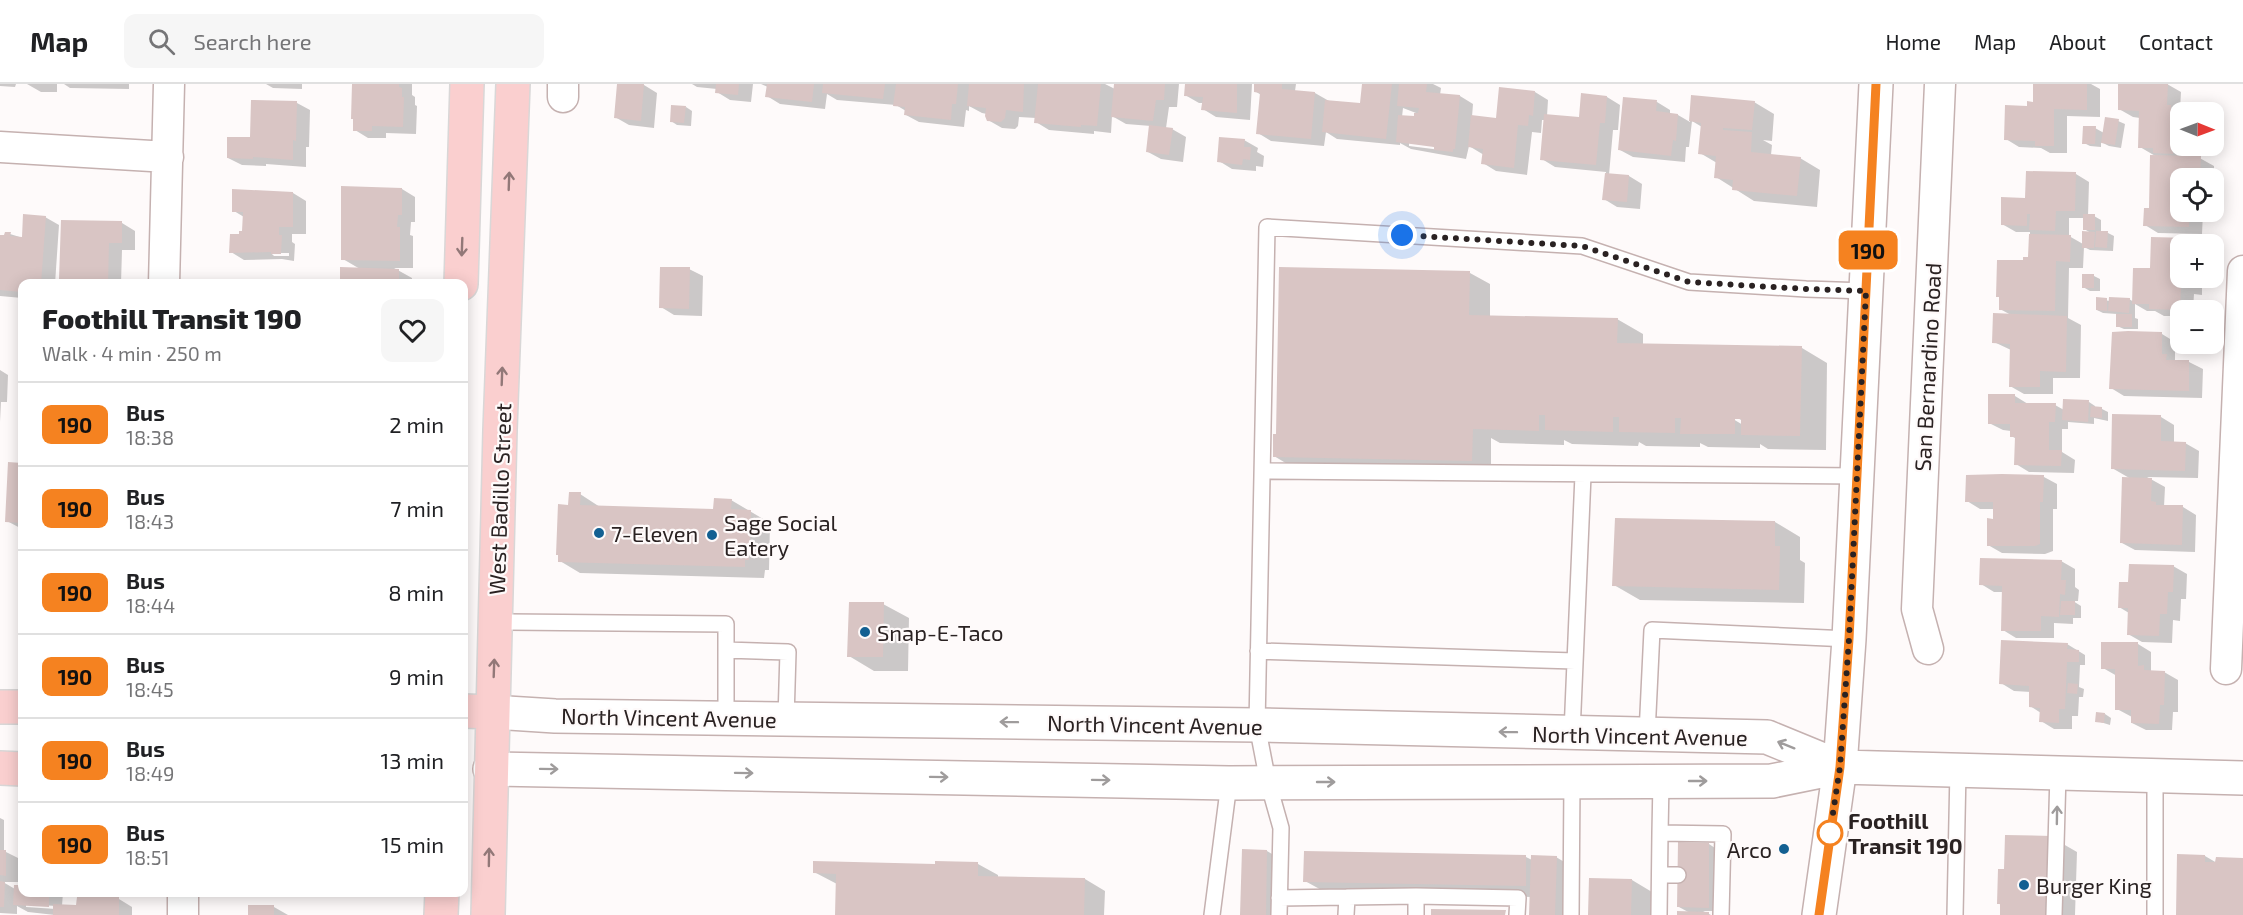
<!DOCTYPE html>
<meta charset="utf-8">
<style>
:root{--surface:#fff;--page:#f6f6f6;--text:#202124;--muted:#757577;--line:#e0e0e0}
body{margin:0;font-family:"Exo 2",sans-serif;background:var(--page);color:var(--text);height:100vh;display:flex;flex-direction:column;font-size:22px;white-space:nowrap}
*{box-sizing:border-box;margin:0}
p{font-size:20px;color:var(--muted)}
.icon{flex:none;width:33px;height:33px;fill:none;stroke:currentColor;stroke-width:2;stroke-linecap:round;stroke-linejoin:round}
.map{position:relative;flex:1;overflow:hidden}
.sheet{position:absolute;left:18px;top:195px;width:450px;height:618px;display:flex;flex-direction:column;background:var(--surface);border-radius:12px;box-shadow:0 3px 15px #0003}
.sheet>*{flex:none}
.badge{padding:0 12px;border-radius:9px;font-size:21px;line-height:39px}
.needle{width:39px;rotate:91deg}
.fabs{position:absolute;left:2170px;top:18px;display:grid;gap:12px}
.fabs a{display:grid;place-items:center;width:54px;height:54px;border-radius:12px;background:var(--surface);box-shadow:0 3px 15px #0003;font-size:30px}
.you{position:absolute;width:30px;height:30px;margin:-15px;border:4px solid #fff;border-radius:50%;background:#1a73e8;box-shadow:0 0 0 9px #1a73e833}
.map>.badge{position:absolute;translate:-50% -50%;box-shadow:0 0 0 3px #fff}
.round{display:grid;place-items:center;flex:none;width:63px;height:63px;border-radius:12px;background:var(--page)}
.headline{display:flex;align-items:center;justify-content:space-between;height:102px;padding:0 24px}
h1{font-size:28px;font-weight:800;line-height:45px}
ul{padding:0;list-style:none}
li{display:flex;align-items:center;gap:18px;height:84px;padding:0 24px;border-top:2px solid var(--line)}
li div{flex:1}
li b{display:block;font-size:22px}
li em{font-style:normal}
li .badge{min-width:66px;font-weight:700;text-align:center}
header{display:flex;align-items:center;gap:36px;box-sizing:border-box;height:84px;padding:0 30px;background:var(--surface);border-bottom:2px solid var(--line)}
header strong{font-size:28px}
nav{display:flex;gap:33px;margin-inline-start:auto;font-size:21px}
.search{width:420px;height:54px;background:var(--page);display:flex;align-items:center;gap:15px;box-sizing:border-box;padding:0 21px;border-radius:12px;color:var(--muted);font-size:22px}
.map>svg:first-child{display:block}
.shadow{fill:#0003;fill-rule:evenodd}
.building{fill:#d9c5c4}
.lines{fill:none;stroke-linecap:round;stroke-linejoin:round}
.service-casing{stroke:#c5b1b0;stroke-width:18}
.minor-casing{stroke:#c5b1b0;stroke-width:33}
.tertiary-casing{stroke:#c5b1b0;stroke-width:36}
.primary-casing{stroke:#d9d7d7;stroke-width:36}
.service{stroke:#fff;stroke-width:15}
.minor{stroke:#fff;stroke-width:30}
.tertiary{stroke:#fff;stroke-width:33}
.primary{stroke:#facfcf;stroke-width:33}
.oneway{stroke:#927878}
.oneway2{stroke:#9f9c9c}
.line-casing{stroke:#fff;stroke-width:14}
.line{stroke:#f58220;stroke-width:9}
.walk{stroke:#2a2222;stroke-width:6;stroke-dasharray:0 10.8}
.poi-dot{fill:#136092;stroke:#fefafa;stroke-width:2}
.stop-dot{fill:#fff;stroke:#f58220;stroke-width:3}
.labels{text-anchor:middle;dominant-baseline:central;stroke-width:4.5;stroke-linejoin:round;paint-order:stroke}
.street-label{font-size:22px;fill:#2a2222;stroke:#fefafa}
.poi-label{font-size:22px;fill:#2a2222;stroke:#fefafa;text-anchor:start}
.stop-label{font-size:22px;font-weight:bold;fill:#2a2222;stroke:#fefafa;text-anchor:start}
</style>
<header>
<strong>Map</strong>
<div class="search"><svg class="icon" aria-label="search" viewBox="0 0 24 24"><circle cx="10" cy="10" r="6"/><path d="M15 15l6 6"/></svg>Search here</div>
<nav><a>Home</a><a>Map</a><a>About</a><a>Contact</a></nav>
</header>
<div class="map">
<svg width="2243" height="831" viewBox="0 0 2243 831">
<rect width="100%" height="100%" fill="#fefafa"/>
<path class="shadow" d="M0,0H16L15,3L0,2Z
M27,0H57V8H41Z
M64,0H129V5L70,4Z
M266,0H321H302V5L273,4Z
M354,0H412V11L415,13V21L417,22L416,50L386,49V54H368L355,46Z
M619,0L644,1L657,9L654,44L629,41L615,33Z
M692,0H753L751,18L730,16L717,8V5L697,3Z
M761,0H1105L1115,5V0H1179L1177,23H1169L1166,44L1172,45L1186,53L1183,78L1161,75L1148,68L1151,42L1126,40L1112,32L1111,49L1094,47V50L1049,46L1036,38V34L1019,33L1018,42L1015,45L1002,44L988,36L987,30L982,29L969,22V27L966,26L964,43L919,38L906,31V27L896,21L837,16L827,10L825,25L780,20L767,12L768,3Z
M1186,0H1252L1250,36L1216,33L1203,25V19H1199L1185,11Z
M1256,0H1296L1295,7L1315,9L1329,17L1361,20L1363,0H1433L1441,4L1440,11L1460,12L1473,20L1472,33L1497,35L1535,8L1548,16L1547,32L1580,35L1607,13L1620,21L1618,46H1613L1609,91L1629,92L1642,100L1640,125L1617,123L1604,115L1606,88L1555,83L1542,75L1545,36H1542L1541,49L1532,48L1527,91L1496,87L1483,79L1484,71L1469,62L1466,75L1411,65L1400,59V61L1337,55L1326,48L1324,62L1271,57L1258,49L1261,11L1255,7ZM1403,24L1416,29V34L1402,33ZM1409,59L1442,63L1441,66L1409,62Z
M2035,0H2091L2100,5V33L2067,32V69H2050L2041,64L2019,63L2006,55L2028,23L2034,19Z
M2119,0H2167L2181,8L2180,26L2201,28H2181V62H2211V72H2196L2214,82V94H2181V128H2203L2202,150L2158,149L2145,141L2151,126L2157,73L2140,63V34L2133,33L2119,25Z
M1692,13L1754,18L1774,30L1772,57L1763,56L1772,61L1771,71L1800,74L1820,86L1817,123L1754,117L1716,93L1717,79L1700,69L1702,43L1692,37L1689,63H1686L1685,78L1633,73L1620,66L1624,15L1657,18L1670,26V30L1678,31L1690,38Z
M297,19L310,26L309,63H306V83L266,80V82L242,81L228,74Z
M686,23L692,27L691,42L677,41L671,37Z
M2118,37L2125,40L2121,64L2109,62L2101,58V63L2090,62L2084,59L2095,44L2104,49Z
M1244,56L1258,64L1257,68L1264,72L1263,83L1256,82V87L1232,85L1219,77Z
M2076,90L2089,98L2088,132H2094L2101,136V149H2108L2114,152L2113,167L2090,166L2084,163L2083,184H2069L2068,234L2081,241L2080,294H2053V310H2024L2010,302L2011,266L1994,258L2011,231L2000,225V214L1998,212L2024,178L2030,175V148H2016L2002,140L2027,115ZM2069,134H2085L2084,145L2091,149L2083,160L2069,152Z
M402,105L415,113V138H411L410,151L413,152V184H394L412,194V200H341L360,185L343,175Z
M293,109L306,117V150H292V158L295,160L294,177L282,175L244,176L231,168L244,148V133L234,127ZM271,169H289V172H274Z
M45,133L59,141L55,200H22V214L0,212V153L10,150L23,154Z
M122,139L135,147V166H122L121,200H69L61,195Z
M2152,154L2190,155L2199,160H2181V194H2202V211L2194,210L2193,226H2181V232H2164L2155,227H2147L2135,220V234L2138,235V245H2124L2117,242V230L2103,229L2097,226V215L2110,217L2129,215L2134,218L2151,185Z
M689,185L703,192L702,232L674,231L661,223Z
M1470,189L1490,200V233L1617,235L1643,250V261L1802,264L1827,279L1826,366L1768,365L1760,360V364L1708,363L1700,359V363L1646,362L1639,358L1638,362L1572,360L1564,356V361L1500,359L1491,354V388L1294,384L1274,372ZM1730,330L1743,337V341L1728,332Z
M2094,192L2100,195V207H2090L2083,203Z
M2162,250L2175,258V276L2189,278L2203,285L2202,314L2124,312L2111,304Z
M0,286L8,291L7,318H1L0,338Z
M2015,312L2028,320L2055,321L2064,326L2089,318L2095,322V324L2102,325L2108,328V337L2094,334V340L2068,338V345H2062V368L2075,376L2074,389L2029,388L2016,380L2017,355L2011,352V347L2003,346L1989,339Z
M2161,333L2174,341V359H2185L2199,367L2198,394L2147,393L2165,403L2164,423H2183L2196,431L2195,468L2135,466L2122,459L2131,395L2112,384Z
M10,380H22V445L7,437Z
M2044,393L2057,400V425H2053V467L2045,470L2002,469L1988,461L1994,436V425H1980L1967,417Z
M580,410L600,423L715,426L731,416L770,439L769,486H765L764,494L580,489L560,477L569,423Z
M1775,438L1800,453V476L1805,479L1804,519L1640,516L1614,501Z
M2061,477L2075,485V503L2079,506L2078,517H2073L2081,522V534H2073V540L2054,539V554H2016L2003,546L2004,508H1994L1981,500Z
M2173,482L2187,490L2186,515H2181L2180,537L2173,536L2172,559L2142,558L2128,550L2129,529L2119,523L2129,500Z
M883,520L909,534L908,587H874L849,572Z
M2067,560L2085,571V581H2080L2079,603L2084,605L2083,613H2079L2078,632H2072V645H2054L2041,637V629L2030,622L2031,608L2014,607L2001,599Z
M2138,560L2151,568V587L2164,588L2178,596V628H2173L2172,646H2146L2132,639V633L2117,625V592L2103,584Z
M2105,630L2111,634L2110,641L2097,637Z
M0,734L4,736V767L20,775L19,798H3L15,805V803H22V808H63L62,822H78L119,815L132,823V831H55L28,828L17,822V830L0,829ZM26,820L56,822V825L26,823Z
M2051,753L2077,768L2075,831H2001V821L1998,819Z
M1709,760L1715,764V827H1703L1711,831H1678L1690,829L1679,823Z
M1267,767L1287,779L1286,831H1242Z
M2205,772L2217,779L2243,776V831H2177Z
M1526,773L1532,776L1556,773L1576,785L1575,831H1531V813L1325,808L1305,797Z
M978,780L998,791V794L1085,795L1105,807L1104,831H837V800L814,788Z
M1632,796L1652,808L1651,831H1590Z
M274,823L288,831H250Z"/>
<path class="building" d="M352,0H399V3L402,4V13H404L403,43L372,42V47H353V35H351Z
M617,0H644L641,37L614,34Z
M716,0H739L738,11L715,9Z
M767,0H814L812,18L765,13Z
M823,0H885L883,15L822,9Z
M896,0H958L956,20H952L951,36L904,31L905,23L893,22Z
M969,0H1024L1023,28L1006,26L1005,34L1001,38L987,37L985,32L986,24L967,22Z
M1038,0H1101L1097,42L1081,41V43L1034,39Z
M1114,0H1165L1164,16H1156L1153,37L1111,33Z
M1185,0H1237V29L1201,26L1203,13L1184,12Z
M1254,0H1282V5L1315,8L1311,55L1256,50L1260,9L1254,8Z
M1362,0H1392L1386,55L1322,48L1325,16L1360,19Z
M1399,0H1427L1426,8L1460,11L1455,65H1453V68L1434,66V63L1396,58L1398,31L1414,32V29H1418L1419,24L1397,22Z
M2033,0H2087V26L2054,25V62H2035V57L2004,56L2005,21L2027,22V17L2033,18Z
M2118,0H2168L2167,21H2171V25L2199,26V28H2181V62H2198V65H2173V70L2153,69V64H2138L2139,27L2118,26Z
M1499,3L1535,7L1533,32L1529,31L1528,42L1518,41L1514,84L1481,80L1483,65L1468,63L1471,31L1496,34Z
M1581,9L1607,12L1605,39H1600L1596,81L1540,76L1544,30L1579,33Z
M1691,11L1755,17L1752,46L1723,44V46L1752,48L1751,68L1801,73L1797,112L1732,106L1733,96L1714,94L1716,72L1698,70L1701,39L1689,37Z
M1623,13L1657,16L1656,27L1678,30L1676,57L1673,56L1671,72L1618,66Z
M251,16L297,17L296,57L293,56V76L253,73V75L227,74V53H250Z
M671,21L686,22L684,39L670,38Z
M2105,33L2119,35L2115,61L2101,59Z
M1149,41L1173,44L1169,71L1146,68Z
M2083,42H2096L2095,60H2082Z
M1219,53L1245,55L1244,63H1251L1250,76L1243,75L1242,81L1217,78Z
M2150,71L2201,72L2200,94H2181V128H2189V143L2143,142L2144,124H2149Z
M2026,87L2076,88L2075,127H2056L2055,147L2029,146L2030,130H2027V142L2001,141V113L2025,114Z
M1605,89L1629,91L1627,118L1602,116Z
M341,102L402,104V131H398L397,143H400V177L341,176Z
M232,105L293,108V143H279V151H282L281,170H271V168L229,169L230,150H239V147H242L243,128H232Z
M23,130L46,132L41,200H22V208L0,206V151H4L5,148H11L10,152L22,153Z
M2083,130H2095V146H2083Z
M61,136L122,137V159H109L108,200H75V196L59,195Z
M2082,147L2095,148L2094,164H2082Z
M2096,147H2108L2107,164L2095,163Z
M2029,150L2071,151L2070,178L2056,177L2055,227L1999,226V213H1996L1997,176H2023V173H2028Z
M2151,153L2190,154V160H2181V194H2189V204H2181L2180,226L2149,225V220H2132L2133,184H2150Z
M340,183L399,185V200H340Z
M660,183H690L689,225L659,224Z
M1279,183L1470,187L1469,231L1618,234L1617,259L1802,262L1800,352L1741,351V335H1735V350H1680L1681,334H1675V349L1619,348V333H1613V348L1545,346V331H1539V347L1473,345L1472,377L1273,373V350H1276Z
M2082,190H2094V204H2082Z
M2096,213L2107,214V227L2096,226Z
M2109,213L2130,214L2129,229L2108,227Z
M1993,229L2067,232L2066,288L2040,287V303H2009L2010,260L1992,259Z
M2116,230H2132V243H2116Z
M2128,247L2162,248V270H2167L2166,276H2189V307L2109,305L2112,248Z
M1988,310H2015V319H2056L2055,338H2049V366H2062L2061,382L2014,381L2015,353H2010V340H1988Z
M2063,315L2089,316L2088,338L2062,336Z
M2091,322L2102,323V334L2090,333Z
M2112,330L2161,331V357L2186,358L2185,387L2111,385Z
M8,378L22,379V439L5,438Z
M2002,390L2044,391L2043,418H2040V460L2035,462H1987V434L1993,435V418H1965L1966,391Z
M2122,393L2152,394L2151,417L2156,418V421H2183L2182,461L2120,459Z
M569,408H581L580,421L713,425L714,414L732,415L731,425L751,426L749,476H745V483L558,478V471H556L558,420L568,421Z
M1615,434L1775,437V462H1780L1779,506L1612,502Z
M1980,474L2062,476L2061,496H2066L2065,511L2060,510L2059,533L2041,532V547H2001L2002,502L1979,501Z
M2129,480L2174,481L2173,508H2168L2167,530H2160L2159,552L2127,551L2128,524H2118L2119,498H2128Z
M2061,517H2075V531H2060Z
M849,518H884L883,573H847Z
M2001,556L2068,559L2067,565L2079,566V578H2067L2065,625H2059V639L2039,638L2040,624L2029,623V602L1999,600Z
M2101,558H2138V582L2144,581V586L2165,587L2164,621H2160L2159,640L2131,639V626H2115V585H2101Z
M2068,599L2078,600L2077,610L2067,609Z
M2096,628L2105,629L2104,639L2095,638Z
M2005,751L2052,752L2050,818H2045V831H2000V820H1997L1998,785H2004Z
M1678,758L1709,759V824L1677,823Z
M1242,765L1267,766L1266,831H1240Z
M0,766H6V792L0,791Z
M1304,767L1526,771V802L1303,798Z
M2177,770L2205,771V778H2215L2216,773L2243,774V831H2176Z
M1531,771L1557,772L1555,831H1529Z
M813,777L935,780V777L978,778V792L1085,794L1084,831H835L836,790L813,789Z
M1589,794L1632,795L1631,831H1588Z
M0,797L5,798L4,823H0Z
M14,801H22V808H49V823L13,821Z
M77,813H119V831H53V820L76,821Z
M248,821H274V831H248Z
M1431,825L1506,826L1505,831H1431Z
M1677,827L1709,828V831H1677Z"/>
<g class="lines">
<defs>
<path id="service" d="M1263,387L1857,392
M495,538L726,540V634
M726,566L788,568L786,635
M1258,567L1575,577
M1572,649L1583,391
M1647,650L1652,546L1849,555
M1661,697L1660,749L1723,750L1721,831
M1660,791H1678
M1416,812L1518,814L1517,831
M1279,814L1416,812V831
M1212,831L1229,699
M1279,831L1281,744L1268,698L1257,641L1267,143L1582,162L1689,198L1806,205L1866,207
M1346,831L1347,813
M1571,831L1572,697
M1659,831L1660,749
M1955,831L1958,686
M2054,831L2058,690
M2155,831V692"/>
<path id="minor" d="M563,13V0
M0,63L168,73
M164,200L169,0
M1928,565L1917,525L1940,0
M2226,585L2243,187
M183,831V808"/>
<path id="tertiary" d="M493,628L555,632L1257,641L1767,653L1840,683
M490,685L1229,699L1772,697L1840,683L2243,694
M1819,831L1840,683L1849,555L1876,0"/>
<path id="primary" d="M461,200L467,0
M0,623H22
M464,627L493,628
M0,684L22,685
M441,831L442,808
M488,831L500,346L513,0"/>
</defs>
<use href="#service" class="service-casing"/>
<use href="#minor" class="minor-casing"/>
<use href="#tertiary" class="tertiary-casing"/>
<use href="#primary" class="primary-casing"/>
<use href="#service" class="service"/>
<use href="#minor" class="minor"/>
<use href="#tertiary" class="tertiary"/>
<use href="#primary" class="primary"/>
</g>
<defs><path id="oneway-shaft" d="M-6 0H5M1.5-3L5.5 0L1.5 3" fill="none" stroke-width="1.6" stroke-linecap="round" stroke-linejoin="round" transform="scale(1.5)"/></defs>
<g class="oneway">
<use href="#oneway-shaft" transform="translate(509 97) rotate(-88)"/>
<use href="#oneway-shaft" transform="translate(462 163) rotate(92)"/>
<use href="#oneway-shaft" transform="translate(502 292) rotate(-88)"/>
<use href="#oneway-shaft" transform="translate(494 584) rotate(-88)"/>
<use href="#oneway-shaft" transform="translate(489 773) rotate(-89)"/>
</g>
<g class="oneway2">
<use href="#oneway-shaft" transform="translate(1009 638) rotate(-179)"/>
<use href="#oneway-shaft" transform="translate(1508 648) rotate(-179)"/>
<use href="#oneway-shaft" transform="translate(1786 661) rotate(-158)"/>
<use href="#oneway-shaft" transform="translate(549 685) rotate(1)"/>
<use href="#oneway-shaft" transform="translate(744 689) rotate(1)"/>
<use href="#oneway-shaft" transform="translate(939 693) rotate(1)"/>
<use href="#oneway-shaft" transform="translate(1101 696) rotate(1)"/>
<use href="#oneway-shaft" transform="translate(1698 697)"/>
<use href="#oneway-shaft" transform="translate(1326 698)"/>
<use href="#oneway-shaft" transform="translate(2057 731) rotate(-89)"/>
</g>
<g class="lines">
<defs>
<path id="line" d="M1819,831L1840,683L1849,555L1876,0"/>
</defs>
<use href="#line" class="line-casing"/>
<use href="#line" class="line"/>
<path class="walk" d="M1402,151L1582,162L1689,198L1806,205L1866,207L1849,555L1840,683L1830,749"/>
</g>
<g class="poi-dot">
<circle cx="599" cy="449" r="6"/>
<circle cx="712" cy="451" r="6"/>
<circle cx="865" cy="548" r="6"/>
<circle cx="1784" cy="765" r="6"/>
<circle cx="2024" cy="801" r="6"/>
</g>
<circle class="stop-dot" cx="1830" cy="749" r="12"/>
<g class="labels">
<g class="street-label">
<text transform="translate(1927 283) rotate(-87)">San Bernardino Road</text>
<text transform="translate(499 415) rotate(-88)">West Badillo Street</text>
<text transform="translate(669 633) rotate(1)">North Vincent Avenue</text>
<text transform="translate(1155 640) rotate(1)">North Vincent Avenue</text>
<text transform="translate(1640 651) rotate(1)">North Vincent Avenue</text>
</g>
<g class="poi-label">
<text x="724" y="438">Sage Social<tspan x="724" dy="25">Eatery</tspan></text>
<text x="611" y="449">7-Eleven</text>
<text x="877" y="548">Snap-E-Taco</text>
<text x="1772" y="765" text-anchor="end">Arco</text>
<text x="2036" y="801">Burger King</text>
</g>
<g class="stop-label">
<text x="1848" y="736">Foothill<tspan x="1848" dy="25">Transit 190</tspan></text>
</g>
</g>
</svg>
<div class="fabs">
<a><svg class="needle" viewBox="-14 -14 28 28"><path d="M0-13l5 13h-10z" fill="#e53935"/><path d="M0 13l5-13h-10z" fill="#757577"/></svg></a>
<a><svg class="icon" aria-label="locate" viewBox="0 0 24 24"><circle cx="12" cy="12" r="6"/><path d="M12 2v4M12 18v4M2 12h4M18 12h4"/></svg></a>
<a>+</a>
<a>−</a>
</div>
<div class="you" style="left:1402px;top:151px"></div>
<b class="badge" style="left:1868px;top:166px;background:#f58220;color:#111">190</b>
<section class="sheet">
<div class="headline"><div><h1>Foothill Transit 190</h1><p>Walk · 4 min · 250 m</p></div><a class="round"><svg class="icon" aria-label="heart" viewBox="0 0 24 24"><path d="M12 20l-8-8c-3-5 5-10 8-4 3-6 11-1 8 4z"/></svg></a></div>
<ul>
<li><span class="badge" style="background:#f58220;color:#111">190</span><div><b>Bus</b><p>18:38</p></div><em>2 min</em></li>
<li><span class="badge" style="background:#f58220;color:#111">190</span><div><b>Bus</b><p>18:43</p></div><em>7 min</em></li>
<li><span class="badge" style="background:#f58220;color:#111">190</span><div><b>Bus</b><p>18:44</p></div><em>8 min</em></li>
<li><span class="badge" style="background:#f58220;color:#111">190</span><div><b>Bus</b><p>18:45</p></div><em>9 min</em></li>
<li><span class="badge" style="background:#f58220;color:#111">190</span><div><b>Bus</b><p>18:49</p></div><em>13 min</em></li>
<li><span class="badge" style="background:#f58220;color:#111">190</span><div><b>Bus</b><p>18:51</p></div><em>15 min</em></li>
</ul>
</section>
</div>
